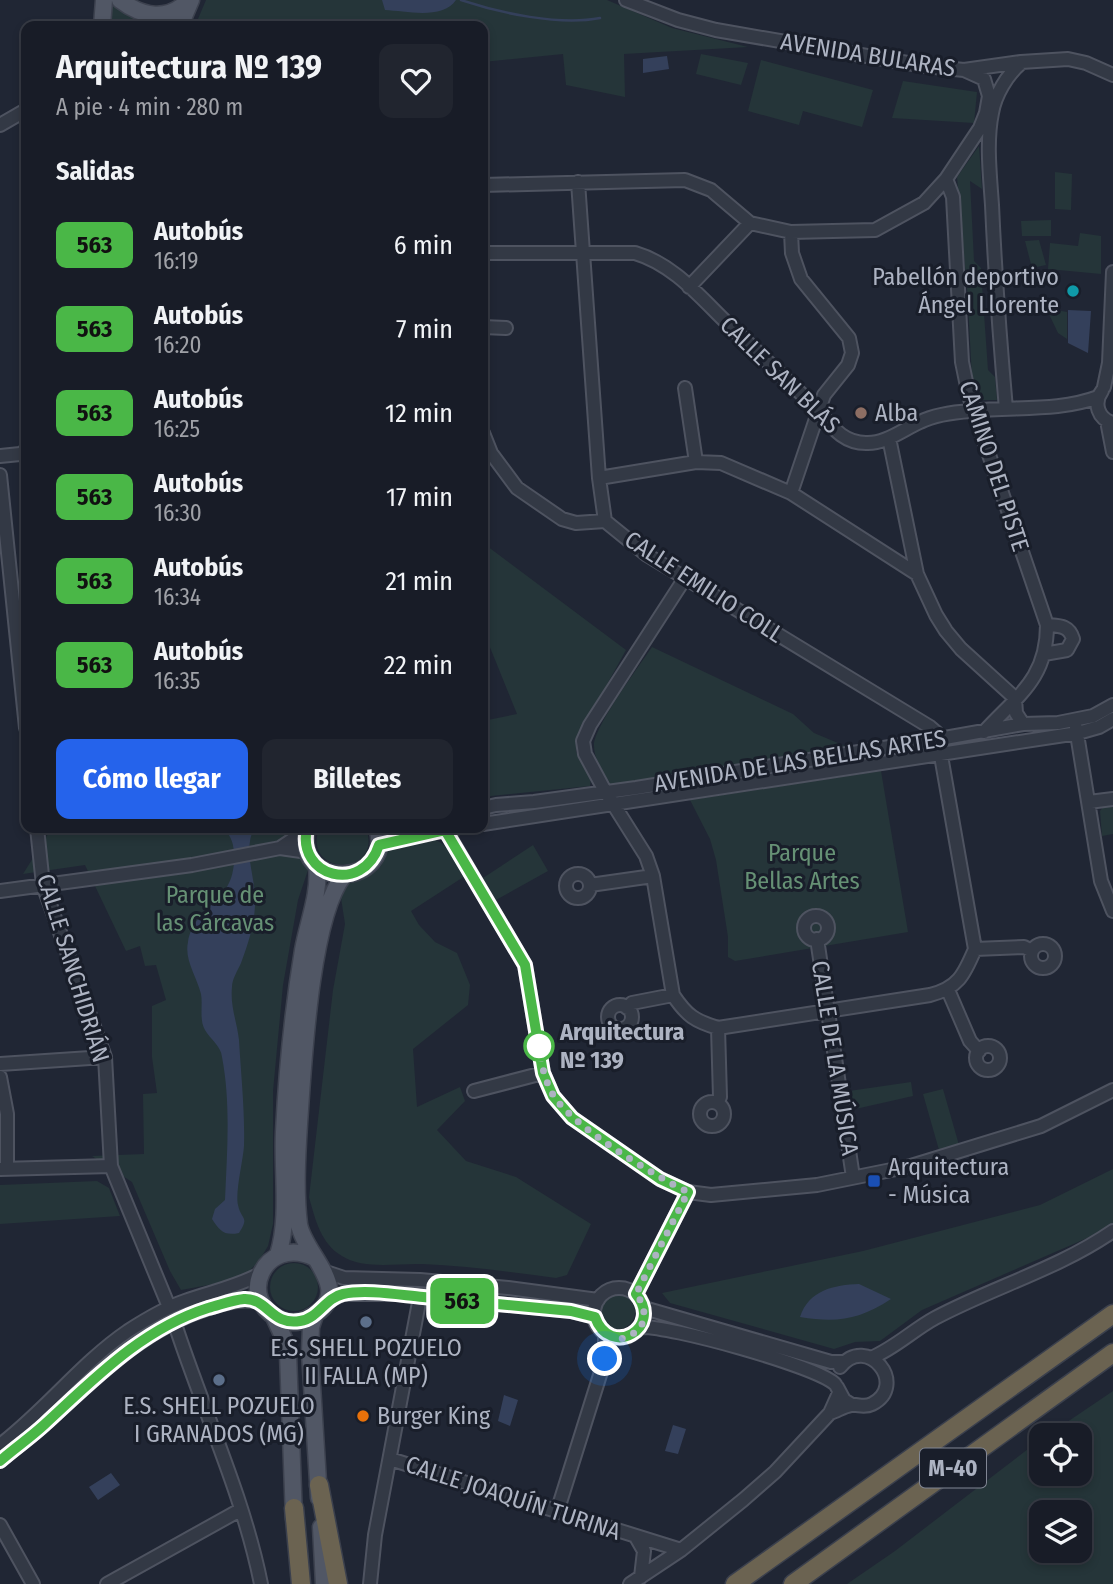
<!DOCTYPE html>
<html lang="es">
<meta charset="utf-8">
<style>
:root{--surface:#181c27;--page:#21252f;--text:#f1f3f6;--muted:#9fa1a7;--line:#363a44;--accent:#2563eb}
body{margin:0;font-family:"Fira Sans Condensed",sans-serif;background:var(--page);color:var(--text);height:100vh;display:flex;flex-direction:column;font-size:26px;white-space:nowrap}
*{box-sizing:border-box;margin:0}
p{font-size:23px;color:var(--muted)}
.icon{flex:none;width:38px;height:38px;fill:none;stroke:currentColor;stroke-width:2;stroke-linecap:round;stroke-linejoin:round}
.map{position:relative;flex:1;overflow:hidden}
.sheet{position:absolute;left:21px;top:21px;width:467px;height:812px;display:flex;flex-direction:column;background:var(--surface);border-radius:14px;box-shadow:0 4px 10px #0003,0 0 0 2px var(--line)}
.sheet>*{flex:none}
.badge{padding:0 14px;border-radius:10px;font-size:24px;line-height:46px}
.buttons{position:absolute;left:1029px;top:1423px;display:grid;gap:14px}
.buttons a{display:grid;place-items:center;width:63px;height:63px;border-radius:14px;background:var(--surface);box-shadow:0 4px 10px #0003,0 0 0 2px var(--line);font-size:35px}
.you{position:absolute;width:35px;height:35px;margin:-18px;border:5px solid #fff;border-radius:50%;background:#1a73e8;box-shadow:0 0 0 10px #1a73e833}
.map>.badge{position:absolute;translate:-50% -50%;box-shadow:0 0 0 4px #fff}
h2{padding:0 35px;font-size:26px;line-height:63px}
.round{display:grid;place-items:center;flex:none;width:74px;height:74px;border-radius:14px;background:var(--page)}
.headline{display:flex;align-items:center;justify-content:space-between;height:119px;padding:0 35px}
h1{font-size:33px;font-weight:700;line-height:52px}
.action{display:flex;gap:14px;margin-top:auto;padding:14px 35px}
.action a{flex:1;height:80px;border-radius:14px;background:var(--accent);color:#fff;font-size:28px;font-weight:700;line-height:80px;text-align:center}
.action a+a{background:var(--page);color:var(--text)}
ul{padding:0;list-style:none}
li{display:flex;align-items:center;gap:21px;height:84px;padding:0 35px}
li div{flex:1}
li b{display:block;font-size:26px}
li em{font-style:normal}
li .badge{min-width:77px;font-weight:700;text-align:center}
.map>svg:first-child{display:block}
.green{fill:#253539;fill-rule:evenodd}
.water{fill:#34405b}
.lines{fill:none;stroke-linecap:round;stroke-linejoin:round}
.stream{stroke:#34405b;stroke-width:2.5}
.minor-casing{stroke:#4e5360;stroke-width:16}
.major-casing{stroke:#3d424f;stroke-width:19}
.highway-casing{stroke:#3b404d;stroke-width:21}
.minor{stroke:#333945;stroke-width:12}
.major{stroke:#515765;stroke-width:16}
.highway{stroke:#6b6351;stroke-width:18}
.line-casing{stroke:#fff;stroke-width:16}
.line{stroke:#4ab747;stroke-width:10}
.walk{stroke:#adb3c2;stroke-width:7;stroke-dasharray:0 12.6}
.culture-dot{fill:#0f9aa8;stroke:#191e2a;stroke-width:2.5}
.education-dot{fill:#8d6e63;stroke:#191e2a;stroke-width:2.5}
.stop-dot{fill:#fff;stroke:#4ab747;stroke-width:3.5}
.transit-dot{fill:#1a4fb4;stroke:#191e2a;stroke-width:2.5}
.service-dot{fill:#5c6f8a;stroke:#191e2a;stroke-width:2.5}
.food-dot{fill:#e8710a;stroke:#191e2a;stroke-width:2.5}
.labels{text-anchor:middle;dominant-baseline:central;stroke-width:6;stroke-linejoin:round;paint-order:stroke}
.shield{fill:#191e2a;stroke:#818694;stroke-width:2}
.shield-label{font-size:23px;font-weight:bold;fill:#adb3c2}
.street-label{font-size:24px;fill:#adb3c2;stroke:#191e2a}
.poi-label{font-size:24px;fill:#adb3c2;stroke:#191e2a;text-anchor:start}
.park-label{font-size:24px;fill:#669175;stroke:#191e2a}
.stop-label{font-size:24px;font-weight:bold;fill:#adb3c2;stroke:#191e2a;text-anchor:start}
</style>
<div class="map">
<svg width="1113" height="1584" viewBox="0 0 1113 1584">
<rect width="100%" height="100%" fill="#202634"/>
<path class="green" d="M111,0C140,14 143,30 179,16L175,26H108Z
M206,0H607L672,28L748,47L624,54L625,97L566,85L563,54L483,62V26H195Z
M701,54L748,63L741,85L696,74Z
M761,60L873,90L862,127L803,111L799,125L748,111Z
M903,81L977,92L974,123L892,118Z
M979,146L982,189L970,181L974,261L981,268L982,277L966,278L957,177Z
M1055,172L1072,174L1071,210L1055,209Z
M1051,220V236H1022L1021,221Z
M1080,233L1101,236V274L1048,269L1050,243L1078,246Z
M1039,240L1046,265L1032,268L1025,241Z
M967,285H982L988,370L995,377L997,400H979L972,378Z
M1046,308L1067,312V339L1058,333Z
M483,543L626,650L578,737L576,752L591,778L590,786L491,796L483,799V721L517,714L483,630Z
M652,647L793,714L814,733L850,748L611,785C604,773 594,760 594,746C593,728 640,665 652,647Z
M881,771L908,932L735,961L728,957V937L716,860L710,839L690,800Z
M1113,806V834L1102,836L1100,811L1103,807Z
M68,828H299L309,867L298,900L283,985L273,1091V1224L268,1246L259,1261L249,1271L230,1281L181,1290L170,1271L132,1182L92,1156L144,1154L143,1094L157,1093L152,1057V1006L166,1000L156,965L145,966L140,946L126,951L85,865L23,874L48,834L62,833Z
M319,828H366C384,877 302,877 319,828Z
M435,840C450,845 457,864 465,876L411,911L419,925L435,942L457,953L470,985L468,1005L413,1049L417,1107L460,1087L465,1101L437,1130L466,1161L516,1177L591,1224L567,1275L556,1278C512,1272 467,1266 422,1264C397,1263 364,1270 342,1256C321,1244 315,1219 309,1197L333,990L345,924L341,898L349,879L384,852Z
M533,845L548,871L496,900L483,878Z
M911,1082L913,1096L851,1110L849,1091Z
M943,1089L959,1145L939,1150L923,1094Z
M1113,1169V1225L1108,1229L922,1310L880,1341L855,1342L834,1349L670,1303L662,1293L863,1251L1040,1205Z
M97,1181L109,1188L120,1216L0,1224V1185Z
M270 1287a24 24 0 1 1 48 0a24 24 0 1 1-48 0Z
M601 1312a17 17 0 1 1 34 0a17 17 0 1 1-34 0Z
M1113,1391V1584H847L895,1551L1041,1439V1474H1080V1435H1048ZM1041,1512H1080V1550H1041Z"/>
<path class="water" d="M382,0H456C443,20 406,11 385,10Z
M667,56L669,69L643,73V59Z
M1068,310L1091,311L1088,353L1068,343Z
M224,828H254C242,853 257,879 255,906C254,926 248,944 241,963C238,970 232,979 232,987C230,1006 237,1022 239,1040C241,1075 245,1111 244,1146C243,1161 235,1192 238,1205C241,1220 250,1216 239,1233C224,1236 220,1231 212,1219L215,1209L225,1200C227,1152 231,1104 222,1057C221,1046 210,1039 205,1030C199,1020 203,1005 201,994C197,977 184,960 188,942C195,903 235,904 234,857C234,844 232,838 224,828Z
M859,1284L891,1299C859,1320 837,1323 800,1317C809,1290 834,1285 859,1284Z
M504,1395L518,1400L510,1426L498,1421Z
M673,1425L686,1429L678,1454L665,1451Z
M111,1473L120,1485L98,1500L89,1487Z"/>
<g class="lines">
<path class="stream" d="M461,0C500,13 559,26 600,18"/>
<defs>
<path id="minor" d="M626,0L678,20L716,30L925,66L964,70L1021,62L1068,59L1086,63L1113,75
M0,125L26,110
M946,179L953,197L962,362L969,396L1047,625C1047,679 1018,695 984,732
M578,182L599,478L605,521
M483,185L685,180L711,190L750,223L791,232L875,230L924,203L946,179L980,128L986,113L989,96L984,79L964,70
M483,253H635C673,264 700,297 727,323C755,350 784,377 812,404C829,421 839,443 866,443C885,444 902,430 920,422C934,415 956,412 971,411C1014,406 1058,412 1098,397
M689,287L750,223
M483,327L506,328
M1104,387L1109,363L1113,272
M685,388L696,462
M1102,391C1093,403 1098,419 1113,423
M1006,409C1000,341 995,273 992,205C990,175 986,142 992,113C995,95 1007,75 1021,63
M1107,421L1113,452
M483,433L491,453L517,488L562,519L576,523L605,521L647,555L685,578L930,727L937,733L975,949C964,975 958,988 930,995L718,1028C695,1021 687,1016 673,995L653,876L646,856L605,791L585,754L583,741L590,725L685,578
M889,438L917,574
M0,456L20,454L26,451
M0,475L26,728
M599,478L696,462L721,463L791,493L917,574L936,615L946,631L961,649L1015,698L1016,713L1023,724
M791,493L824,395L848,365L852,353L849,338L801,279L792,253L791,232
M1044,654L1067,650L1073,639C1069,625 1059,626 1047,625
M1076,728L1101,881L1113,911
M1089,802L1113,799
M483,808L496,805L534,802L636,788L939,739L1023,724L1058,723L1093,716L1113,705
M483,824L1078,733L1099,727L1113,719
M37,828L43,885L105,1057L111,1166L169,1307
M445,829L525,965L543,1073L553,1096L572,1118L660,1179L688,1192L711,1195L817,1185L911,1166L1041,1126L1113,1090
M379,845L422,833L456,828
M280,848L307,830
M566 886a12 12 0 1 1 24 0a12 12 0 1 1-24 0Z
M590,885L653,876
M0,891L192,865L280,848L308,852
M804 928a12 12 0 1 1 24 0a12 12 0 1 1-24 0Z
M817,939L853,1177
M1031 956a12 12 0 1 1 24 0a12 12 0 1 1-24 0Z
M975,949L1024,947L1032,951
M948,990L970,1041L979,1051
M608 1017a12 12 0 1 1 24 0a12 12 0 1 1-24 0Z
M627,1008L632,1003L673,995
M976 1058a12 12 0 1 1 24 0a12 12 0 1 1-24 0Z
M0,1064L105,1057
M0,1077L7,1114V1169
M474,1091L543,1073
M700 1114a12 12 0 1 1 24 0a12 12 0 1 1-24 0Z
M717,1103L720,1097L718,1028
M0,1169L111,1166
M326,1272L344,1278L420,1280L508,1288L598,1300
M594 1313a25 25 0 1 1 50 0a25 25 0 1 1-50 0Z
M636,1294L688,1192
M326,1302L343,1294H399L571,1311L595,1317
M644,1308L831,1362H844
M174,1321C202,1408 243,1494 261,1584
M640,1327C668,1325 816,1366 835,1384
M871,1358C895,1348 913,1330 935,1318C993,1287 1058,1269 1113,1231
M837,1387L844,1400L852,1405
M830,1413C837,1411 844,1406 851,1405C858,1404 864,1408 872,1404C909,1385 867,1333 840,1367
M0,1445C46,1410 81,1363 128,1331C145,1320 165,1308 185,1301C210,1292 236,1287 260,1274
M390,1459L681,1550
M0,1461C16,1447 33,1435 49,1420C99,1375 144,1328 209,1308C228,1302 242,1298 261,1302
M557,1512L605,1359V1333
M0,1525L33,1584
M636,1537L644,1551L641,1577
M107,1584L240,1510
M370,1584L375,1535L420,1297
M630,1584L681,1550L743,1500L775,1472L830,1413L839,1393"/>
<path id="major" d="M120,0C142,17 168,22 189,0
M102,26L104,0
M180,26L191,0
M307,828C292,893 396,886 377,828
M278,1255C290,1216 282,1173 284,1132C287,1071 293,1010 303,950C308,922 320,894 317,866
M315,1258C263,1233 235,1302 282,1320C292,1324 303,1322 312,1316C356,1292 303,1253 299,1224C295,1192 297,1156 299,1124C303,1067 310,917 344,875
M315,1315L311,1327L310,1353L319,1498
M274,1317L286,1343L288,1354L294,1519
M321,1527L324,1584"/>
<path id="highway" d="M319,1485L338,1584
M294,1508L301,1584
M735,1584L1113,1314
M793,1584L1113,1353"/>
</defs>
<use href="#minor" class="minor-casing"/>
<use href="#major" class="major-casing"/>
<use href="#highway" class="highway-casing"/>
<use href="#minor" class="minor"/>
<use href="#major" class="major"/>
<use href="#highway" class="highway"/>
</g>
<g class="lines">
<defs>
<path id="line" d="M0,1461C15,1448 31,1437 45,1424C95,1378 142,1329 208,1308C220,1305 232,1300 244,1299C268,1298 271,1326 300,1321C319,1318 325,1298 343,1294C366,1289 400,1295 423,1297C472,1302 522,1306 571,1311L595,1317C610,1359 664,1328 636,1294L688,1192L660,1179L572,1118L553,1096L543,1073L525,965L445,830L379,845C363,895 296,877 307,828"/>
</defs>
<use href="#line" class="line-casing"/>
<use href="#line" class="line"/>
<path class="walk" d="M539,1046C541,1062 544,1078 552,1093C568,1124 655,1176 688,1192L636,1294C646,1306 648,1324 634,1333C630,1335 626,1336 623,1338C616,1343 611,1353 605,1359"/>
</g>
<circle class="culture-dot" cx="1073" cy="291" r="7"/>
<circle class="education-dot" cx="861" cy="413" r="7"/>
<circle class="stop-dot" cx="539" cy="1046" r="14"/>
<rect class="transit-dot" x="867" y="1174" width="14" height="14" rx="3.5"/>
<g class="service-dot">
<circle cx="366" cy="1322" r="7"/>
<circle cx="219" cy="1380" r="7"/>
</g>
<circle class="food-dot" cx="363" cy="1416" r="7"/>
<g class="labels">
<rect class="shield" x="920" y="1448.5" width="66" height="39" rx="5"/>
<g class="shield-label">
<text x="953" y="1468">M-40</text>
</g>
<g class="street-label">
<text transform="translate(868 55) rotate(9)">AVENIDA BULARAS</text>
<text transform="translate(780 375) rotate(44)">CALLE SAN BLÁS</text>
<text transform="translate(994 466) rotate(72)">CAMINO DEL PISTE</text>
<text transform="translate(704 587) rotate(33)">CALLE EMILIO COLL</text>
<text transform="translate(800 761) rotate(-9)">AVENIDA DE LAS BELLAS ARTES</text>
<text transform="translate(73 968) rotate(73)">CALLE SANCHIDRIÁN</text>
<text transform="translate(835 1058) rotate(81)">CALLE DE LA MÚSICA</text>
<text transform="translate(513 1498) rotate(18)">CALLE JOAQUÍN TURINA</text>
</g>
<g class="poi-label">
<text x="1059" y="277" text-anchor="end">Pabellón deportivo<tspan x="1059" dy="28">Ángel Llorente</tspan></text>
<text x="875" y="413">Alba</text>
<text x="888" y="1167">Arquitectura<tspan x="888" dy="28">- Música</tspan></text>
<text x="366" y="1348" text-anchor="middle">E.S. SHELL POZUELO<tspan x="366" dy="28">II FALLA (MP)</tspan></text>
<text x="219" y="1406" text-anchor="middle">E.S. SHELL POZUELO<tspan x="219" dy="28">I GRANADOS (MG)</tspan></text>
<text x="377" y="1416">Burger King</text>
</g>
<g class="park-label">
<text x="802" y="853">Parque<tspan x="802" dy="28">Bellas Artes</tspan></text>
<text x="215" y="895">Parque de<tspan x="215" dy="28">las Cárcavas</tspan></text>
</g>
<g class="stop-label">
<text x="560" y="1032">Arquitectura<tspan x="560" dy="28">Nº 139</tspan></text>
</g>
</g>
</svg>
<div class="buttons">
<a><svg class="icon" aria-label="locate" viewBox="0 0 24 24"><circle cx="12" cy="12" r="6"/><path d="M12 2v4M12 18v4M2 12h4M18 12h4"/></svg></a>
<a><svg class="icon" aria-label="layers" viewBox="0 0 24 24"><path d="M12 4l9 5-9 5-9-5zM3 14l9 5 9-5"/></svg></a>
</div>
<div class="you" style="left:605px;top:1359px"></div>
<b class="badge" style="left:462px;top:1301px;background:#4ab747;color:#111">563</b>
<section class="sheet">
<div class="headline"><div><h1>Arquitectura Nº 139</h1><p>A pie · 4 min · 280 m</p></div><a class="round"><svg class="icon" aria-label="heart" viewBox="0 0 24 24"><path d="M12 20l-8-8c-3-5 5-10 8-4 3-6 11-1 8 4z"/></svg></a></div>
<h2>Salidas</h2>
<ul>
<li><span class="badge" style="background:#4ab747;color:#111">563</span><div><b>Autobús</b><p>16:19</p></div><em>6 min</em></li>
<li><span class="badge" style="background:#4ab747;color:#111">563</span><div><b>Autobús</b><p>16:20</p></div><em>7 min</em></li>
<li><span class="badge" style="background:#4ab747;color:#111">563</span><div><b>Autobús</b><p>16:25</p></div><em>12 min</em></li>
<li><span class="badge" style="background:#4ab747;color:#111">563</span><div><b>Autobús</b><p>16:30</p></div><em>17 min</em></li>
<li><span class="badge" style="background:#4ab747;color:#111">563</span><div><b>Autobús</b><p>16:34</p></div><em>21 min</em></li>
<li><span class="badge" style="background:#4ab747;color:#111">563</span><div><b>Autobús</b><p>16:35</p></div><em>22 min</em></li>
</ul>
<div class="action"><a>Cómo llegar</a><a>Billetes</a></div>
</section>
</div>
